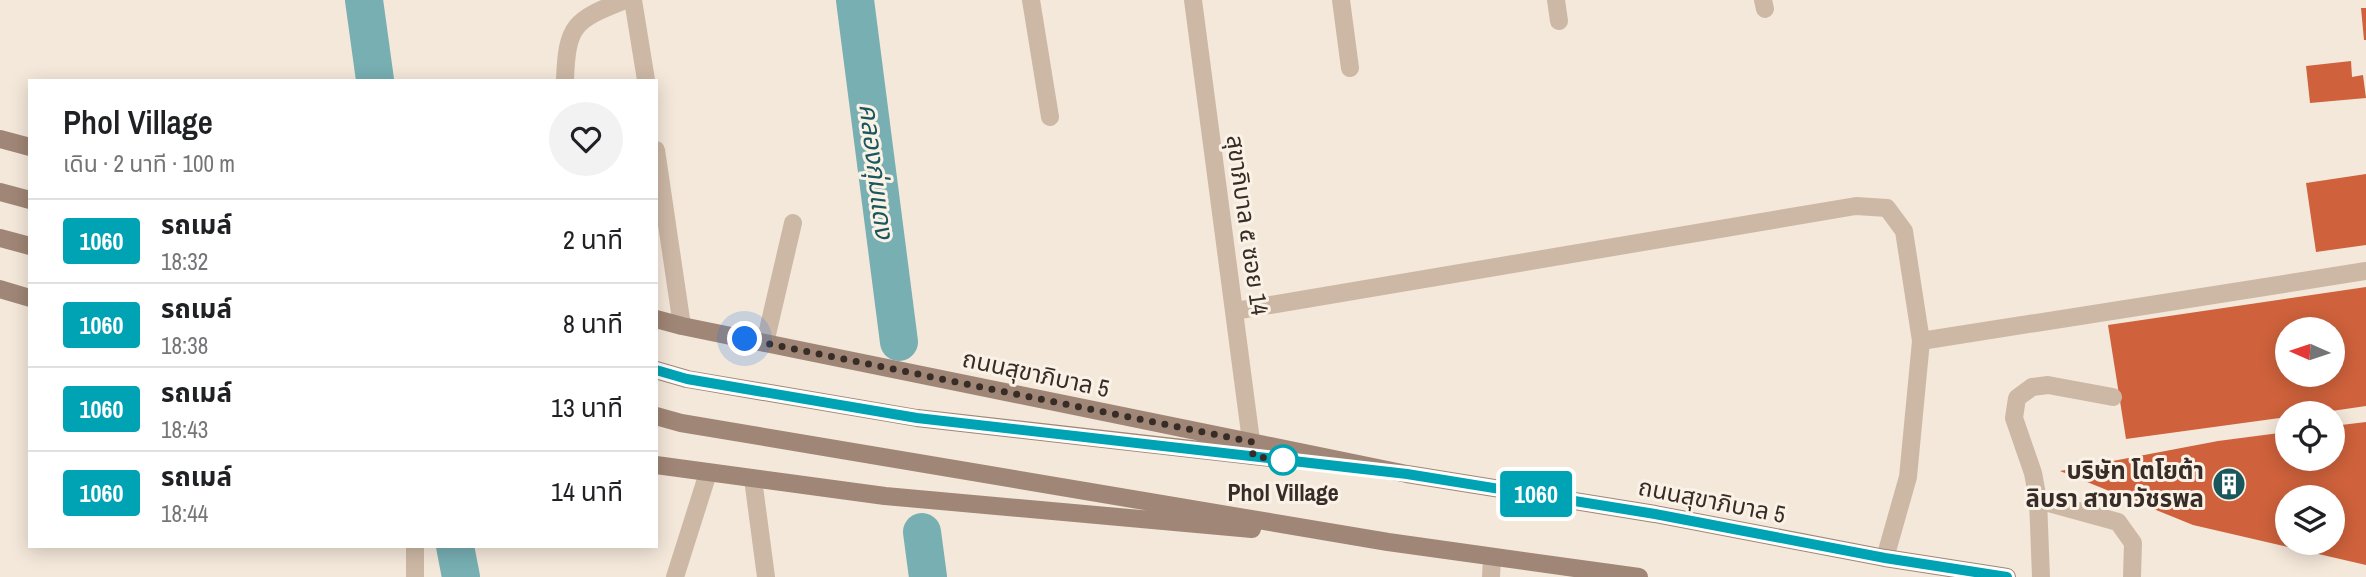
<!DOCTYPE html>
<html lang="th">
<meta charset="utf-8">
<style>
:root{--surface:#fff;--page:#f2f2f2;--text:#202124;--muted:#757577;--line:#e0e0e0}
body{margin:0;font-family:"Archivo Narrow","Noto Sans Thai",sans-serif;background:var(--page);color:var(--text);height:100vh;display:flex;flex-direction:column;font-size:26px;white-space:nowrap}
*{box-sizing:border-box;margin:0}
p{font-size:23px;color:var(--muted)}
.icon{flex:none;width:38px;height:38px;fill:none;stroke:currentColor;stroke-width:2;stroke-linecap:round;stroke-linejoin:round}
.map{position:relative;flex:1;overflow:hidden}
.side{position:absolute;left:28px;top:79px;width:630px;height:469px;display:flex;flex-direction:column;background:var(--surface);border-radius:0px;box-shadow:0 4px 18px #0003}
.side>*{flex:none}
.badge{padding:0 14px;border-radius:5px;font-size:24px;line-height:46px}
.needle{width:46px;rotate:273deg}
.controls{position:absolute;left:2275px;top:317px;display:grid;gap:14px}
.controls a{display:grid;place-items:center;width:70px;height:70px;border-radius:50%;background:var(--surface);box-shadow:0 4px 18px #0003;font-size:35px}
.you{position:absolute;width:35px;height:35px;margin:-18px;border:5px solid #fff;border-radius:50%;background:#1a73e8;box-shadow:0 0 0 10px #1a73e833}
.map>.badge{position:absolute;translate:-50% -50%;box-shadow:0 0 0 4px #fff}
.round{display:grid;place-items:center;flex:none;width:74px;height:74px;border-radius:37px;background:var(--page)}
.head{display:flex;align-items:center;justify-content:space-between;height:119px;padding:0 35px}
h1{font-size:33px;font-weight:600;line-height:52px}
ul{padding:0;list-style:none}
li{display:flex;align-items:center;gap:21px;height:84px;padding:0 35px;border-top:2px solid var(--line)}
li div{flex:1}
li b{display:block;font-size:26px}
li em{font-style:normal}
li .badge{min-width:77px;font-weight:700;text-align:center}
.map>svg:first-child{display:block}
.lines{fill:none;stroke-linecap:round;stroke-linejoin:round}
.canal{stroke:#77afb3;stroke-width:38}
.building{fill:#cf623c;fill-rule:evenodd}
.service{stroke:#cdb8a5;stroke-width:18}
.minor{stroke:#cdb8a5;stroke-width:18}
.secondary{stroke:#a08676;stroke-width:18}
.line-casing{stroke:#fff;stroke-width:16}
.line{stroke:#00a3b4;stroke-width:10}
.walk{stroke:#382c27;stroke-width:7;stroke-dasharray:0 12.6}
.stop-dot{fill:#fff;stroke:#00a3b4;stroke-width:3.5}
.labels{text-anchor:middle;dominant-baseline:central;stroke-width:6;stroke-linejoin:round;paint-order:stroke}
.street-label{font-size:24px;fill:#382c27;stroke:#fbf2e7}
.poi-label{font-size:24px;font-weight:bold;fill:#382c27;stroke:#fbf2e7;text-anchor:end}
.stop-label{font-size:24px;font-weight:bold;fill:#382c27;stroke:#fbf2e7}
.water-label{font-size:26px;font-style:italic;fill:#19575d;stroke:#fbf2e7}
</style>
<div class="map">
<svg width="2366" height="577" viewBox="0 0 2366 577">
<rect width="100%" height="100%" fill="#f4e8da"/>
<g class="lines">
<path class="canal" d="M364,0L375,80
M855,0L899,342
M922,532L928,577
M455,546L461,577"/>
</g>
<path class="building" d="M2361,8H2366V40H2364Z
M2351,61L2352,77L2363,75L2366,98L2310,103L2306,66Z
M2366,174V245L2316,252L2306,183Z
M2366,287V406L2318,413H2287V417L2126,439L2108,325ZM2287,329H2333V374H2287Z
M2366,422V565L2193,525L2060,471L2218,441L2287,432V458H2333V426ZM2287,497H2333V542H2287Z"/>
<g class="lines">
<path class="service" d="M765,343L793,223
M2038,500L2118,522L2133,543L2132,577
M415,577V546
M675,577L708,473
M1491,577L1492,558
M2041,577L2038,500L2033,473L2014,418L2017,398L2032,387L2048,385L2113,397"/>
<path class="minor" d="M633,0L646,80
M1031,0L1050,117
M1193,0L1253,456
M1341,0L1350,68
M1556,0L1559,21
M1763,0L1765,9
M565,80C567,25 574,20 625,0
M656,150L682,326
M1235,311L1856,206L1887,208L1904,231L1921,341L1908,477L1885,558
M1921,341L2366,271
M753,479L766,577"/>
<path class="secondary" d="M0,139L30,147
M0,192L30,200
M0,238L30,246
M0,289L30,298
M656,319L682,326L1407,474L1655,514L1885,558L2007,577
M656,370L687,379L917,418L1289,460
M656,416L681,423L1388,542L1639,577
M656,465L885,496L1252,529"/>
</g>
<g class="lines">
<defs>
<path id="line" d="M656,370L687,379L917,418L1407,474L1655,514L1885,558L2007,577"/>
</defs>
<use href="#line" class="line-casing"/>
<use href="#line" class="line"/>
<path class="walk" d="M745,339L1252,442L1253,456L1283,460"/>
</g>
<defs>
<symbol id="building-disc" viewBox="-11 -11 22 22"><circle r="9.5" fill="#19575d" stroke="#fbf2e7"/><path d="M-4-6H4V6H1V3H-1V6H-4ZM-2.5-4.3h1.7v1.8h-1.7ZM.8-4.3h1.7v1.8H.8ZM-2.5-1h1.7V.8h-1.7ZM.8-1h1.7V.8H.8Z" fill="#fff"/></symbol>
</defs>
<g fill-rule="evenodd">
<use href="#building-disc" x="2210" y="465" width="38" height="38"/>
</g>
<circle class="stop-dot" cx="1283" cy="460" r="14"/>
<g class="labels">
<g class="street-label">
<text transform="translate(1248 225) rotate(82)">สุขาภิบาล ๕ ซอย 14</text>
<text transform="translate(1036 373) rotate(12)">ถนนสุขาภิบาล 5</text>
<text transform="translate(1712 500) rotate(11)">ถนนสุขาภิบาล 5</text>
</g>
<g class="poi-label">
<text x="2204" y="470">บริษัท โตโยต้า<tspan x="2204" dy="28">ลิบรา สาขาวัชรพล</tspan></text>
</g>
<g class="stop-label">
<text x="1283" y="492">Phol Village</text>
</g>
<g class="water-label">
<text transform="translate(877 171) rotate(83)">คลองกุ่มแดง</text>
</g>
</g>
</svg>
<div class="controls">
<a><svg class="needle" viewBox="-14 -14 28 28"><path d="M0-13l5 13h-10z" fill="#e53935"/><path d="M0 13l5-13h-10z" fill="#757577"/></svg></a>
<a><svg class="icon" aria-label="locate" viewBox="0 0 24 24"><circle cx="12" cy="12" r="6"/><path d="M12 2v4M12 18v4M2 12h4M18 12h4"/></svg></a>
<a><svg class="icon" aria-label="layers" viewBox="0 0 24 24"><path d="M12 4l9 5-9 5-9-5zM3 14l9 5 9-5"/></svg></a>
</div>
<div class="you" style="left:745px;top:339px"></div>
<b class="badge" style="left:1536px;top:494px;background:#00a3b4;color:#fff">1060</b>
<section class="side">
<div class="head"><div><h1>Phol Village</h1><p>เดิน · 2 นาที · 100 m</p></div><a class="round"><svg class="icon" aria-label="heart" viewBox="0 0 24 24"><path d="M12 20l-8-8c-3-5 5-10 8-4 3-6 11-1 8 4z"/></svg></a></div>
<ul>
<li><span class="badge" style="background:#00a3b4;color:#fff">1060</span><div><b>รถเมล์</b><p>18:32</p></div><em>2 นาที</em></li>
<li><span class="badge" style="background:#00a3b4;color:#fff">1060</span><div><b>รถเมล์</b><p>18:38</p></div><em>8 นาที</em></li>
<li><span class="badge" style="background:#00a3b4;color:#fff">1060</span><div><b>รถเมล์</b><p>18:43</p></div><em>13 นาที</em></li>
<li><span class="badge" style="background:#00a3b4;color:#fff">1060</span><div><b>รถเมล์</b><p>18:44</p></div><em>14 นาที</em></li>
</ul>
</section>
</div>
